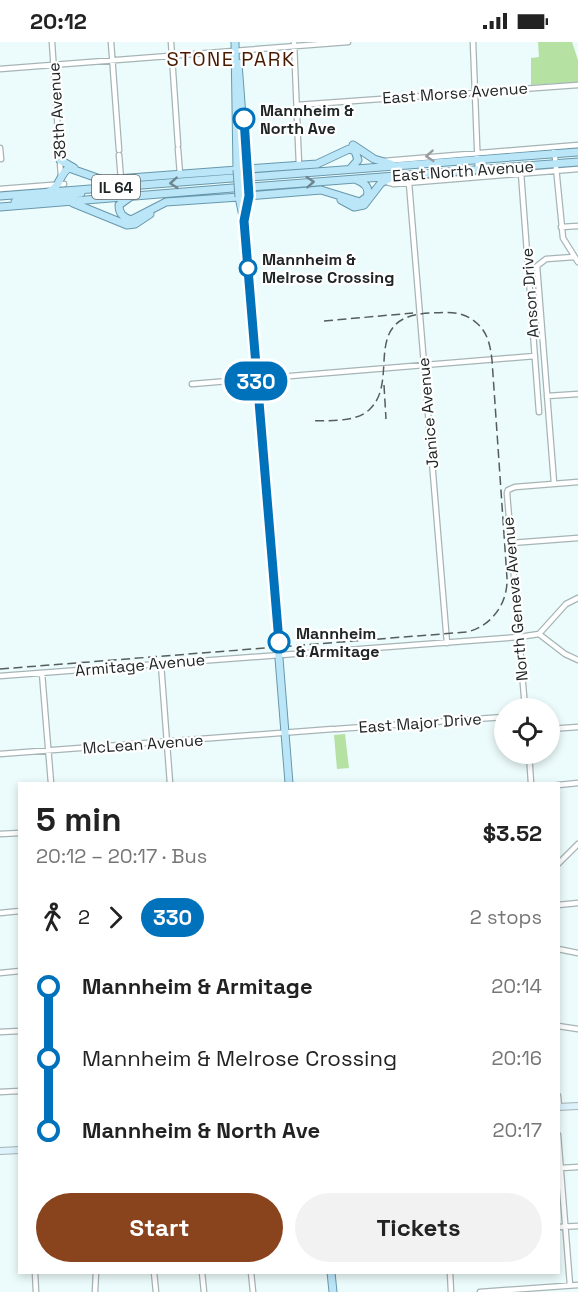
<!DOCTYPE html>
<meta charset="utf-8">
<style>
:root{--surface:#fff;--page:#f2f2f2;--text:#222;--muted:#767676;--accent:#89431d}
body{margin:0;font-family:"Space Grotesk",sans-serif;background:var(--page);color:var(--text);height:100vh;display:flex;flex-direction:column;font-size:22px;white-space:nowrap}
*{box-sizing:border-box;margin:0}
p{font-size:20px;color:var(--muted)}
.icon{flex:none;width:33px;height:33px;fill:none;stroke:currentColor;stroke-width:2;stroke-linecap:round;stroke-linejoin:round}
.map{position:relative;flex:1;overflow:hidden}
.drawer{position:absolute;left:18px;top:740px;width:542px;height:492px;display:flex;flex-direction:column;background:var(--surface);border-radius:0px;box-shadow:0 3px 9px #0003}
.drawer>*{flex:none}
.badge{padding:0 12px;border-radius:20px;font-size:21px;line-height:39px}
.controls{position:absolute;left:494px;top:656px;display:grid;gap:12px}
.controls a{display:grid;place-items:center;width:66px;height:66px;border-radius:50%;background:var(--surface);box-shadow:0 3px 9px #0003;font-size:30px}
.map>.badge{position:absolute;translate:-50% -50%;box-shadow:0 0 0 3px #fff}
.legs{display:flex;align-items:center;gap:9px;height:66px;padding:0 18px;font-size:20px}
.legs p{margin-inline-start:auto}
.overview{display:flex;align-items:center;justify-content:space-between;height:102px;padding:0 18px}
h1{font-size:33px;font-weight:800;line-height:45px}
.primary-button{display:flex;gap:12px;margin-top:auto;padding:12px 18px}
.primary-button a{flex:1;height:69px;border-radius:36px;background:var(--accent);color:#fff;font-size:24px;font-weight:800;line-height:69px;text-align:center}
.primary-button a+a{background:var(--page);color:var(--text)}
ul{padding:0 18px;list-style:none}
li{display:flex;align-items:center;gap:21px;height:72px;font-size:22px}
li i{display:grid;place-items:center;width:9px;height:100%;margin:0 8px;background:currentColor}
li i::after{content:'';width:15px;height:15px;margin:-8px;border:4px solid;border-radius:50%;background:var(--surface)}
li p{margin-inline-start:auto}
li:first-child i{background:linear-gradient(#0000 50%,currentColor 0)}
li:last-child i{background:linear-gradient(currentColor 50%,#0000 0)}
.status{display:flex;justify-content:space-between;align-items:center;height:42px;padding:0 30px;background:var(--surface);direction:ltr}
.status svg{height:16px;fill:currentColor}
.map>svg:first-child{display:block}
.green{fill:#b5e1a3}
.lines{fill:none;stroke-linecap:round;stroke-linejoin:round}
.street-casing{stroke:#a6b4b5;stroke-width:7}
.secondary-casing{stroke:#a6b4b5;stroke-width:8}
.primary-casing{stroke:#6898ac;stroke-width:9}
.street{stroke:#fff;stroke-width:4.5}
.secondary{stroke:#ddf2fc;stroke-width:6}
.primary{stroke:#bbe6f8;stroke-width:7}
.rail{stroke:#555d5d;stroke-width:1.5;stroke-dasharray:9 4.5;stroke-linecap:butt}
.primary-bridge-casing{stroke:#6898ac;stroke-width:9;stroke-linecap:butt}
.primary-bridge{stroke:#bbe6f8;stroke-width:7}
.oneway{stroke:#9b9d9d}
.oneway2{stroke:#6e868f}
.line-1-casing{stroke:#fff;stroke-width:14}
.line-1{stroke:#0072bc;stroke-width:9}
.stop-1-dot{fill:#fff;stroke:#0072bc;stroke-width:3}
.labels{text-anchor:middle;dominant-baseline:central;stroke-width:4.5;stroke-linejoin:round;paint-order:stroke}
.shield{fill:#fff;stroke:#636767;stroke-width:1.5}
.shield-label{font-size:15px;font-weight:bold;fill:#202626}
.street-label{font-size:16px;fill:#202626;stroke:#fff}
.stop-label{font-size:16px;font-weight:bold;fill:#202626;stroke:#fff;text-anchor:start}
.quarter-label{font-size:20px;letter-spacing:1.5px;fill:#481a00;stroke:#fff}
</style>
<div class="status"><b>20:12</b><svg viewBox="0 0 49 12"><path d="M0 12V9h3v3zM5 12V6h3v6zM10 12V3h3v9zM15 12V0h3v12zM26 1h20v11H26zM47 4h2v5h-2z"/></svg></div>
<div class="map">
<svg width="578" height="1250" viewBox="0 0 578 1250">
<rect width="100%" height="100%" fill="#ecfbfb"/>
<path class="green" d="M538,0H572L578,18V40L531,43V16L539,15Z
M345,692L349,726L337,727L334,693Z"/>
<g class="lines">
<defs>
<path id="street" d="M52,0L61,135
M111,0L119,108
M171,0L178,103
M294,0L299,123
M473,0L478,129
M0,27L348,0
M297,63L578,43
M554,105L563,196L578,220
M0,106L1,117
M178,107L180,132
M119,113L121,137
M384,119L578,103
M521,131L539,370
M383,139L394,142L578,127
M409,141L447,601
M0,147L64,142
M561,185L578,184
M192,342L535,314
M547,354L578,352
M554,441L537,224L546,217L574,215
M511,501L578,496
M539,592L565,612L578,618
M161,622L170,741
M42,631L51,741
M0,634L519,595L539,592L566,562L578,556
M525,666L507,451L508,448L515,445L578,440
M336,687L504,675
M549,687L578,685
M529,711L531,741
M0,712L333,687
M558,743L578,741
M0,792L20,791
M558,822L578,802
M558,863L578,861
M0,871L20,869
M558,907L578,911
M0,931L20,929
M558,984L578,987
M0,990L20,989
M0,1050L20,1049
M558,1054L559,1065
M558,1093L570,1243
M561,1126L578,1125
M558,1185L578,1184
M35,1230L36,1250
M154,1230L156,1250
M202,1230L204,1250
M251,1230L253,1250
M450,1230L451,1250
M95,1250L96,1230
M480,1250L578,1243"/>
<path id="secondary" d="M558,1065L578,1064
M0,1109L20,1108"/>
<path id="primary" d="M238,21L246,127L317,122L349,107L355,109L358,118L351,126
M353,103L374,117L391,122
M60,118L74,126
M251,135L578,110
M251,145L578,120
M48,150C61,145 59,132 69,126L103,138L237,128L235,0
M0,154L232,136
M249,154L321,148L360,160L367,155C370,146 365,141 357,138
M130,155L119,163C119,172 123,175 131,178L166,160L239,155L244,179L289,741
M341,158L354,165L364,163L381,141L390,136
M15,160L81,151
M73,161L127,183L135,182L150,172
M0,165L233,146
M245,175L248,151
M331,1230L333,1250"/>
</defs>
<use href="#street" class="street-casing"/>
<use href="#secondary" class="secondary-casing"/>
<use href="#primary" class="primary-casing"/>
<use href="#street" class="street"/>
<use href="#secondary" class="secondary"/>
<use href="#primary" class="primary"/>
<path class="rail" d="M324,279L413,271
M384,343L386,377
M0,627L467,590C492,584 508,561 507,536L492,318C490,301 487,288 473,278C461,269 446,270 432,271C358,273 401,337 370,367C356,381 329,378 312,379"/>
<defs>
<path id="primary-bridge" d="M246,127L248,151
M237,128L239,155"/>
</defs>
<use href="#primary-bridge" class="primary-bridge-casing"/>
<use href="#primary-bridge" class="primary-bridge"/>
</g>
<defs><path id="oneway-chevron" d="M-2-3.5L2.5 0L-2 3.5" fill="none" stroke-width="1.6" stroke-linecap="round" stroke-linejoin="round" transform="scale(1.5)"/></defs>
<use class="oneway" href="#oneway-chevron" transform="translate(430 114) rotate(176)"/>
<g class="oneway2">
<use href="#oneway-chevron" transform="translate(310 140) rotate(-4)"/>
<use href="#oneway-chevron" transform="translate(174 141) rotate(176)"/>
</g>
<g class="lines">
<defs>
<path id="line-1" d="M244,77L249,154L244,179L279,600"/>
</defs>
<use href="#line-1" class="line-1-casing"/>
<use href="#line-1" class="line-1"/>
</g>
<g class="stop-1-dot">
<circle cx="244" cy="77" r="10"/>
<circle cx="248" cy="226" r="8"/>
<circle cx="279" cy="600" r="10"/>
</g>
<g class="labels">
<rect class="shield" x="92" y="133" width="48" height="24" rx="4.5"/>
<g class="shield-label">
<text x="116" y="145">IL 64</text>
</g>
<g class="street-label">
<text transform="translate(455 51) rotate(-4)">East Morse Avenue</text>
<text transform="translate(57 69) rotate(-94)">38th Avenue</text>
<text transform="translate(463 129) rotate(-4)">East North Avenue</text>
<text transform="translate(530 251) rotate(-94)">Anson Drive</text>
<text transform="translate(428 371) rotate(-95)">Janice Avenue</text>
<text transform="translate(515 557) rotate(-95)">North Geneva Avenue</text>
<text transform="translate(140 623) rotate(-5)">Armitage Avenue</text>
<text transform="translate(420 681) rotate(-4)">East Major Drive</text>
<text transform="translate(143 702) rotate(-4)">McLean Avenue</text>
</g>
<g class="stop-label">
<text x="260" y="68">Mannheim &amp;<tspan x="260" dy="18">North Ave</tspan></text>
<text x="262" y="217">Mannheim &amp;<tspan x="262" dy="18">Melrose Crossing</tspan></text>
<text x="296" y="591">Mannheim<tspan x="296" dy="18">&amp; Armitage</tspan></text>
</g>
<g class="quarter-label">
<text x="231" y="17">STONE PARK</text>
</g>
</g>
</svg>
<div class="controls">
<a><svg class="icon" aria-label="locate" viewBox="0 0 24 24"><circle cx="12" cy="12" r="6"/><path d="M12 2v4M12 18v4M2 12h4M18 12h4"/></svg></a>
</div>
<b class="badge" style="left:256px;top:339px;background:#0072bc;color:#fff">330</b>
<section class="drawer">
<div class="overview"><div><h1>5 min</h1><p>20:12 – 20:17 · Bus</p></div><b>$3.52</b></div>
<div class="legs"><svg class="icon" aria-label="walk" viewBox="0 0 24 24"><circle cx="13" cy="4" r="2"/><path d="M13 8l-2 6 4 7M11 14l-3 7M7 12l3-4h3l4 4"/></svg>2<svg class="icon" aria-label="forward" viewBox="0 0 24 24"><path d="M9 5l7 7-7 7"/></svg><b class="badge" style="background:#0072bc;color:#fff">330</b><p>2 stops</p></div>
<ul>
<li><i style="color:#0072bc"></i><b>Mannheim &amp; Armitage</b><p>20:14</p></li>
<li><i style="color:#0072bc"></i><span>Mannheim &amp; Melrose Crossing</span><p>20:16</p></li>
<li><i style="color:#0072bc"></i><b>Mannheim &amp; North Ave</b><p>20:17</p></li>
</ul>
<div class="primary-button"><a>Start</a><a>Tickets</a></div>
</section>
</div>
